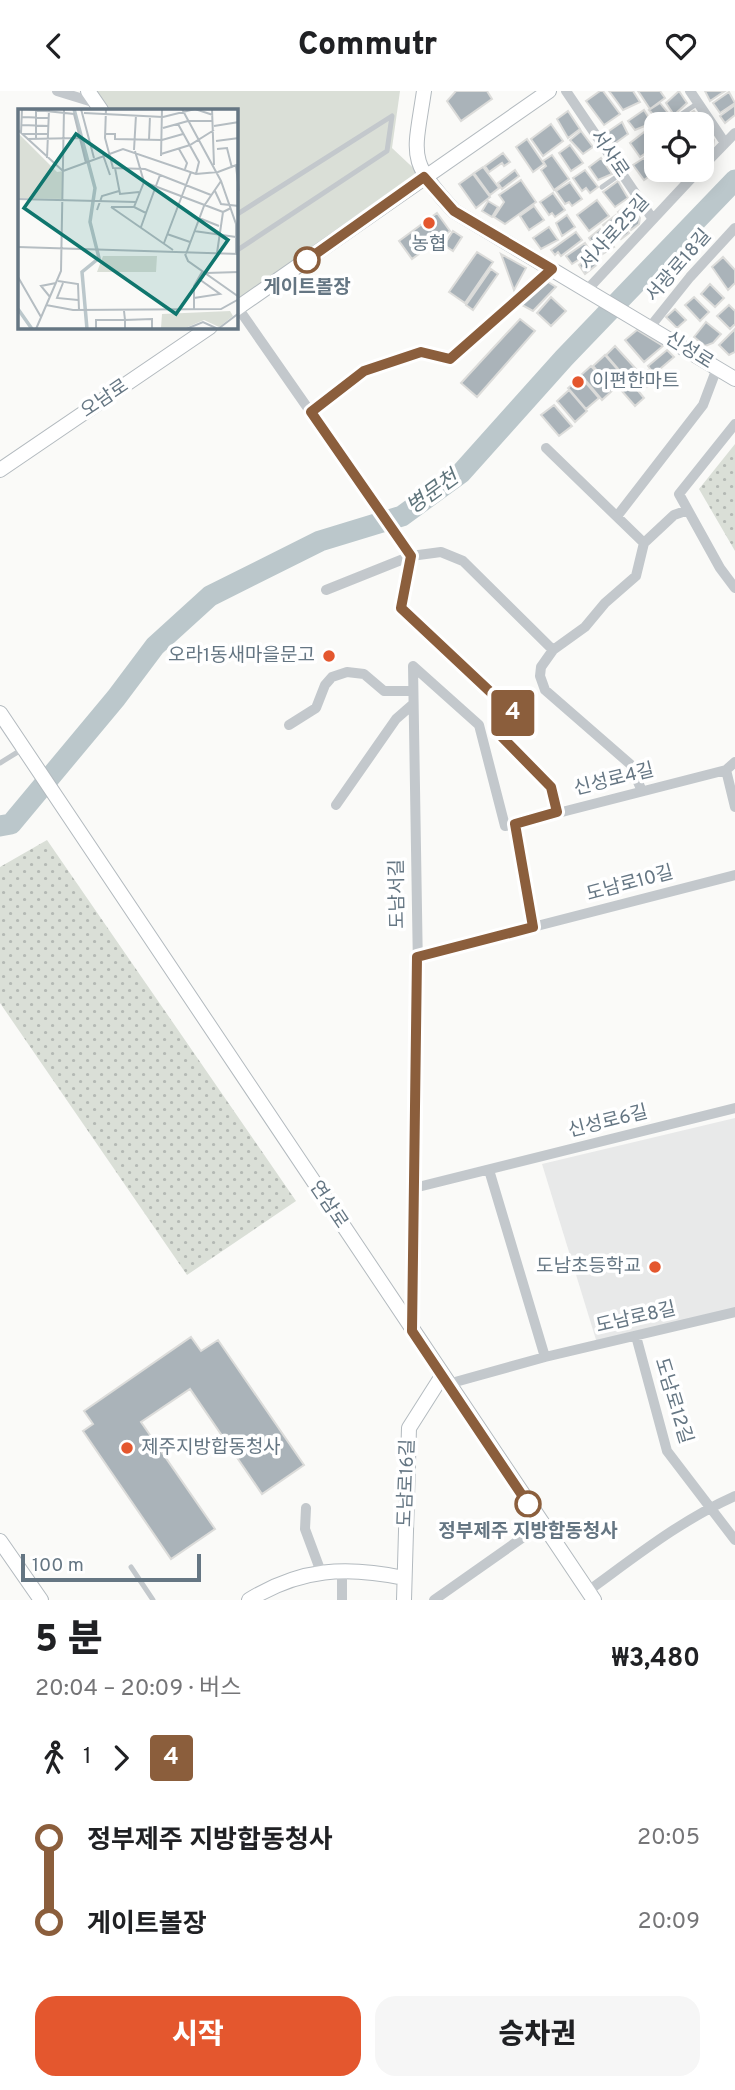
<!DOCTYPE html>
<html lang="ko">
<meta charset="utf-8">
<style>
:root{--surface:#fff;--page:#f6f6f6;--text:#202124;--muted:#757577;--accent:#e4572e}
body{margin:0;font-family:Overpass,"Noto Sans KR",sans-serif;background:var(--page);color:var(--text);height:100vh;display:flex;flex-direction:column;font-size:26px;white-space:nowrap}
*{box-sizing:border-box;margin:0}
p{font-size:23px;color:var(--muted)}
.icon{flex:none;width:38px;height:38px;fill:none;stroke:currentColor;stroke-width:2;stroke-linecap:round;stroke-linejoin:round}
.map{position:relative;height:1509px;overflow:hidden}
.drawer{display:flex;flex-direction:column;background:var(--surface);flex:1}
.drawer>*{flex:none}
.badge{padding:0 14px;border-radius:5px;font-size:24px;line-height:46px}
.fabs{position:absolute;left:644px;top:21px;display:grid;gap:14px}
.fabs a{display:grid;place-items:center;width:70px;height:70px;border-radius:14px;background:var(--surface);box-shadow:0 4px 18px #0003;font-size:35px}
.scale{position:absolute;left:21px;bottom:18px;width:180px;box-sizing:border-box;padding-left:7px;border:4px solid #657683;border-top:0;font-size:19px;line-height:24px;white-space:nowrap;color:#657683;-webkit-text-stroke:5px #fff;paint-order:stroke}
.map>.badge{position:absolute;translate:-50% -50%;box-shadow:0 0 0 4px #fff}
.legs{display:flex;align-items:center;gap:10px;height:77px;padding:0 35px;font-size:23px}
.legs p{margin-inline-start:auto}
.head{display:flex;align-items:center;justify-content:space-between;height:119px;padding:0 35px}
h1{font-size:38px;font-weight:800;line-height:52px}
.action{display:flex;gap:14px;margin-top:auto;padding:14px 35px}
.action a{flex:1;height:80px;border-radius:21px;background:var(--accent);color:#fff;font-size:28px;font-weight:800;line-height:80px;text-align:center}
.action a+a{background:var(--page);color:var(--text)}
ul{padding:0 35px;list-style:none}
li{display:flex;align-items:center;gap:24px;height:84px;font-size:26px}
li i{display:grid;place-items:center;width:10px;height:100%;margin:0 9px;background:currentColor}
li i::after{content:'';width:18px;height:18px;margin:-9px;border:5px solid;border-radius:50%;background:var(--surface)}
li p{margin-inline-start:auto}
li:first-child i{background:linear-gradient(#0000 50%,currentColor 0)}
li:last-child i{background:linear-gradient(currentColor 50%,#0000 0)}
header{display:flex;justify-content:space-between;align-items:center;height:91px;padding:0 35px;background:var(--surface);font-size:32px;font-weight:800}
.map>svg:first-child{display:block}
.built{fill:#e8e9e9}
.green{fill:url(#green-dots)}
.pitch{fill:#dadfd7}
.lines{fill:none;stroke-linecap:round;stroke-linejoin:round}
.river{stroke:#bbc7cb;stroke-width:21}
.building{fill:#aab3b9;stroke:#dcdcda;stroke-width:2}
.secondary-casing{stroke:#b3babf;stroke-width:16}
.lane{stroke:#c3c8cc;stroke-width:5}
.street{stroke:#c3c8cc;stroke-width:10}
.secondary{stroke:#fff;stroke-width:14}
.line-1-casing{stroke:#fff;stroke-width:16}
.line-1{stroke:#8b5e3c;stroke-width:10}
.poi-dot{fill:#e4572e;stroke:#fff;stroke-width:2.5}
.stop-1-dot{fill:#fff;stroke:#8b5e3c;stroke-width:3.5}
.labels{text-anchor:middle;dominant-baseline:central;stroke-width:7;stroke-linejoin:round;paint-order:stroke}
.street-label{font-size:19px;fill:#657683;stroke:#fff}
.poi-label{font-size:19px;fill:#657683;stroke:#fff;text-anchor:start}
.stop-label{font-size:19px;font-weight:bold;fill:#657683;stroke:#fff}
.water-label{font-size:21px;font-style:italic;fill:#60757c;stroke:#fff}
.inset-river{fill:none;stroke:#bbc7cb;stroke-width:3.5}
.inset-road{fill:none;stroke:#b5bdc2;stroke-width:2}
.view{fill:#0f766e;fill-opacity:0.15;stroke:#0f766e;stroke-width:3.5}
.inset-edge{fill:none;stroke:#657683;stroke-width:3.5}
</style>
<header><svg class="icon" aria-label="back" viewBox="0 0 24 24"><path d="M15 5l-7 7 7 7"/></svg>Commutr<svg class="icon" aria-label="heart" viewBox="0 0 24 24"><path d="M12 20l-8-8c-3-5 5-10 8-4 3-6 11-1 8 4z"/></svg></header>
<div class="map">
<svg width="735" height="1509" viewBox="0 0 735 1509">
<defs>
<pattern id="green-dots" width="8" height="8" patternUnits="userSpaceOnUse" patternTransform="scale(1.75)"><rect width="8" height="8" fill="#dadfd7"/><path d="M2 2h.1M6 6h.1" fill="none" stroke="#b4b9b4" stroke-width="1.8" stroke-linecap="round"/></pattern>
</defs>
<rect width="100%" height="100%" fill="#fafaf8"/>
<path class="built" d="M735,1027V1217L597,1252L542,1073Z"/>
<path class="green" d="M735,353V460L699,398Z
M47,749L296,1110L187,1184L0,912V776Z"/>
<path class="pitch" d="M91,0H400L392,57L424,87L236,214V19H105Z"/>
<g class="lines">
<path class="river" d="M0,735L11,733L116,607L155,555L210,505L320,450L402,425L461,382L564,267L735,89"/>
</g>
<path class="building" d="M456,0H487L492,8L461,30L447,10Z
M600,0H603L620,23L604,34L586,10Z
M609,0H633L640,11L623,19Z
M638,0H660L665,7L650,18Z
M679,0L687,12L674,24L666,12Z
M705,0H725L710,10Z
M729,1L735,12L720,22L713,12Z
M660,12L672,27L662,33L649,19Z
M735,14V24L725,32L720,25Z
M644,19L652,32L635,39L628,30Z
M568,20L580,38L568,47L557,28Z
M694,20L704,35L702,37V33H684L681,29Z
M622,31L628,43L614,53L606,42Z
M551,33L563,50L543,65L531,48Z
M652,35L656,42V55L640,66L630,52Z
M705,38L714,49L713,56L705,62L702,40Z
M581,40L593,56L583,63L570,49Z
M527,48L544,73L533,81L516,56Z
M570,54L583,72L571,80L559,62Z
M656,58V78L647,65Z
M503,62L510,71L504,75L502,72L489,81L485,75Z
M552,64L569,88L554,99L541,79L546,75L543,70Z
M601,67L612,83L598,89L589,76Z
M644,67L655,81L644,89L633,74Z
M483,76L499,97L490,104L474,82Z
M515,79L519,85L502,98L498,92Z
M585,79L598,96L590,102L586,97L582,100L573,87Z
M473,83L490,106L476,117L459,93Z
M521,89L536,111L505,133L494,126L504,111L499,104Z
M618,90L628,107L615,116L603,101Z
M570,91L582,108L572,115L569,111L565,113L556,100Z
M553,102L565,119L555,126L552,122L549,124L540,111Z
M597,109L609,125L589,140L577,124Z
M488,110L498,116L492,126L482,120Z
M629,113L640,127L639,133L631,139L618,121Z
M534,115L544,129L529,139L520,125Z
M437,122L450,140L412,168L399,150Z
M567,124L575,136L562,145L556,132Z
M616,124L629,142L621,148L618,144L613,147L603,134Z
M549,136L558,149L541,158L533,147Z
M600,138L614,156L601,164L589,147Z
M453,140L462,146L453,160L444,154Z
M576,141L582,149L561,165L558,161L555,164L551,159Z
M585,152L591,161L572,173L566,165Z
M477,161L493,171L465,212L449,201Z
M501,163L526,177L514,199Z
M593,163L599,172L585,183L579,174Z
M723,166L735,179V192L728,199L712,176Z
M491,178L498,183L473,219L466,214Z
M548,191L556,196L533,220L522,214Z
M710,193L724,207L715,216L701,203Z
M551,206L566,220L551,235L537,222Z
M694,206L709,221L700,230L685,214Z
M729,214L735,220V233L730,238L717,225Z
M675,218L686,229L677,237L666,226Z
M520,228L535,240L477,306L461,292Z
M706,231L721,243L713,252L705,255L694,246Z
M735,238V261L729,264L719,254Z
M637,239L663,255L644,271L625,249Z
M615,255L636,278L626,287L606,264Z
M667,259L674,266L654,283L648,275Z
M605,264L625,287L613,298L593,275Z
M591,275L613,299L602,309L581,284Z
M648,279L652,283V293L647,296L636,289Z
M581,286L599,307L586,318L568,297Z
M630,290L644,307L635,315L621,299Z
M569,299L587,320L575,331L557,310Z
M554,314L572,335L559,345L541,324Z
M191,1246L201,1260L218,1249L304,1374L262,1403L190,1298L141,1331L215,1438L171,1468L83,1340L93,1333L84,1320Z"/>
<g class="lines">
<defs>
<path id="secondary" d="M88,0L101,19
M424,0C414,67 407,68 454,120L735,288
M236,218L549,0
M0,379L210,236
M0,622L594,1509
M0,1450L41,1509
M249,1509C301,1477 346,1475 404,1487
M404,1509L409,1337L442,1285"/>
</defs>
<use href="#secondary" class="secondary-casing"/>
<path class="lane" d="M667,33L698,12
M602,96L622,82
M236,124L392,25L387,60L236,160
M311,321L364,280L421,261L450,268L550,180
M0,672L21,659
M131,1476L153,1509"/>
<path class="street" d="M57,0L96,12
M566,0L652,127
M690,0L725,52
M702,76L735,42
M587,199L699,79
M238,217L411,465L401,517L518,627L502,646L551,696L557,721
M650,236L690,186L735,137
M735,333L679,403L720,477L735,497
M546,357L644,452
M618,424L703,314L717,277
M326,499L411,465L441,461L463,470L553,559
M413,575L479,634L505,735L515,733
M289,634L316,617L325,594L332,586L347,581L364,583L384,600H413
M726,679L735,716
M642,700L630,673L545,599L540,585L541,576L553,559L585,536L605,512L636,485L644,452L674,424L688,419
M336,714L396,628L412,614
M533,836L735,784
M417,867L533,836L515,733L726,679L735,671
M489,1079L545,1266
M414,1097L735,1017
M412,1237L418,879L413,575
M636,1245L667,1360L735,1449
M448,1293L545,1266L735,1221
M306,1417L305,1438L321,1481
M588,1500C635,1466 681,1429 735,1405
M342,1509V1479
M434,1509L542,1433"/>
<use href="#secondary" class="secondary"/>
</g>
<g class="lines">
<defs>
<path id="line-1" d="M307,169L424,86L454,120L552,178L450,268L421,261L364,280L311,321L411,465L401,517L518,627L502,646L551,696L557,721L515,733L533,836L417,866L412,1240L528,1413"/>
</defs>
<use href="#line-1" class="line-1-casing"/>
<use href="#line-1" class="line-1"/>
</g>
<g class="poi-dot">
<circle cx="429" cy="132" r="7"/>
<circle cx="578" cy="291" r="7"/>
<circle cx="329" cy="565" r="7"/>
<circle cx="655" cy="1176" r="7"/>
<circle cx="127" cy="1357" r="7"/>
</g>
<g class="stop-1-dot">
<circle cx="307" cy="169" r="12"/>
<circle cx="528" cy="1413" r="12"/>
</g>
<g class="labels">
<g class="street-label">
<text transform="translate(609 63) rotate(56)">서사로</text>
<text transform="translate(615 142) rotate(-48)">서사로25길</text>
<text transform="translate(679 175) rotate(-49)">서광로18길</text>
<text transform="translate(689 260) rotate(32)">신성로</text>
<text transform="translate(105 308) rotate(-34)">오남로</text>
<text transform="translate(614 689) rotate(-14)">신성로4길</text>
<text transform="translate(630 793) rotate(-15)">도남로10길</text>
<text transform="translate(398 803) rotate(-91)">도남서길</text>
<text transform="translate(608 1031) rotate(-14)">신성로6길</text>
<text transform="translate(328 1114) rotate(56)">연삼로</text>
<text transform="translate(636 1227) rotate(-13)">도남로8길</text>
<text transform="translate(673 1310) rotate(73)">도남로12길</text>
<text transform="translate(407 1392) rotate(-88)">도남로16길</text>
</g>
<g class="poi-label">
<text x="429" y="154" text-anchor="middle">농협</text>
<text x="592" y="291">이편한마트</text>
<text x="315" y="565" text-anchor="end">오라1동새마을문고</text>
<text x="641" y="1176" text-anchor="end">도남초등학교</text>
<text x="141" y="1357">제주지방합동청사</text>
</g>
<g class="stop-label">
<text x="307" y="197">게이트볼장</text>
<text x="528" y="1441">정부제주 지방합동청사</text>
</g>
<g class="water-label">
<text transform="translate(433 402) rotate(-36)">병문천</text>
</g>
</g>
<g transform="translate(18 18)">
<rect width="220" height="220" fill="#fafaf8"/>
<path d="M85,147H139L138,163H79ZM212,202L215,207L201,218L186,211L165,220L143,219L144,205Z" fill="#dadfd7"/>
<path d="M0,24L39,63L45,62V90L0,89Z" fill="#dadfd7"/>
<path class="inset-river" d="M56,0L77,79L72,113L81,149L64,163L69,220M0,200L14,220"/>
<path class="inset-road" d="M9,0L56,5L68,54M63,0L76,49M88,0L87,29L95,59L127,60L193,86M164,0L203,72L218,115V145M194,0L196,56M66,4L145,8L177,0L195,6M4,8L31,9M171,12H195M160,15L181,53L178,65M4,16L31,17M196,17L221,13M145,19L170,12M0,21L45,62M3,24L4,0M5,25H30M88,25H97V30L144,31L165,25M18,29V1M9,30L62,29M131,31L132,7M198,32L221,29M161,40L169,54L167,60M199,40L209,39L214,59M116,41L118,6M117,42L126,73L116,98L128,104L123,118M143,45L172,36L196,21M85,46L92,66M143,47L144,0M29,49L31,1M218,57L221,82M97,59L102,85L121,83M45,62L105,40L178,65L200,63L221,55M126,73L205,103M197,82L203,95L221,97M0,90L118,93M93,98L155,141M93,98H116M79,101L84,87L101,82M128,104L142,66M181,109L201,117M176,122L218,128M149,125L172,133M146,134L173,63M0,138L221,145M199,144L205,103L213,99M167,145L170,152L221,188M168,145L186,97L203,72M188,164L221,163M0,168L23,208M40,172L60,175L61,201M45,174L39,189L60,191M32,188L23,177L38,174M176,189L202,185L181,170M28,196L55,201L203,200L221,190M176,201V177L184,163M18,220L43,162L46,0M78,220V211H107L106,202M107,220V211L134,210V220M168,220L185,213L200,220M200,220L221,204"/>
<path class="view" d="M58,25L210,131L158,205L6,99Z"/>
<rect width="220" height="220" class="inset-edge"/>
</g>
</svg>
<div class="fabs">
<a><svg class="icon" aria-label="locate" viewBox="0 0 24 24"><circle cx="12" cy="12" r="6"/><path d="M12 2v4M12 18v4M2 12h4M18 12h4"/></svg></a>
</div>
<div class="scale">100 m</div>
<b class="badge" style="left:513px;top:622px;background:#8b5e3c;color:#fff">4</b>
</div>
<section class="drawer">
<div class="head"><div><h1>5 분</h1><p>20:04 – 20:09 · 버스</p></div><b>₩3,480</b></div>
<div class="legs"><svg class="icon" aria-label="walk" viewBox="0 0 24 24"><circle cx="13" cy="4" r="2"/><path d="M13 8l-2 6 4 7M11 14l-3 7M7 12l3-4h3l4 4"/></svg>1<svg class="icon" aria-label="forward" viewBox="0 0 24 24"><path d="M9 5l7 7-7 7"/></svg><b class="badge" style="background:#8b5e3c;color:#fff">4</b></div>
<ul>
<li><i style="color:#8b5e3c"></i><b>정부제주 지방합동청사</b><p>20:05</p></li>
<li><i style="color:#8b5e3c"></i><b>게이트볼장</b><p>20:09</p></li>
</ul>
<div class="action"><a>시작</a><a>승차권</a></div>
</section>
